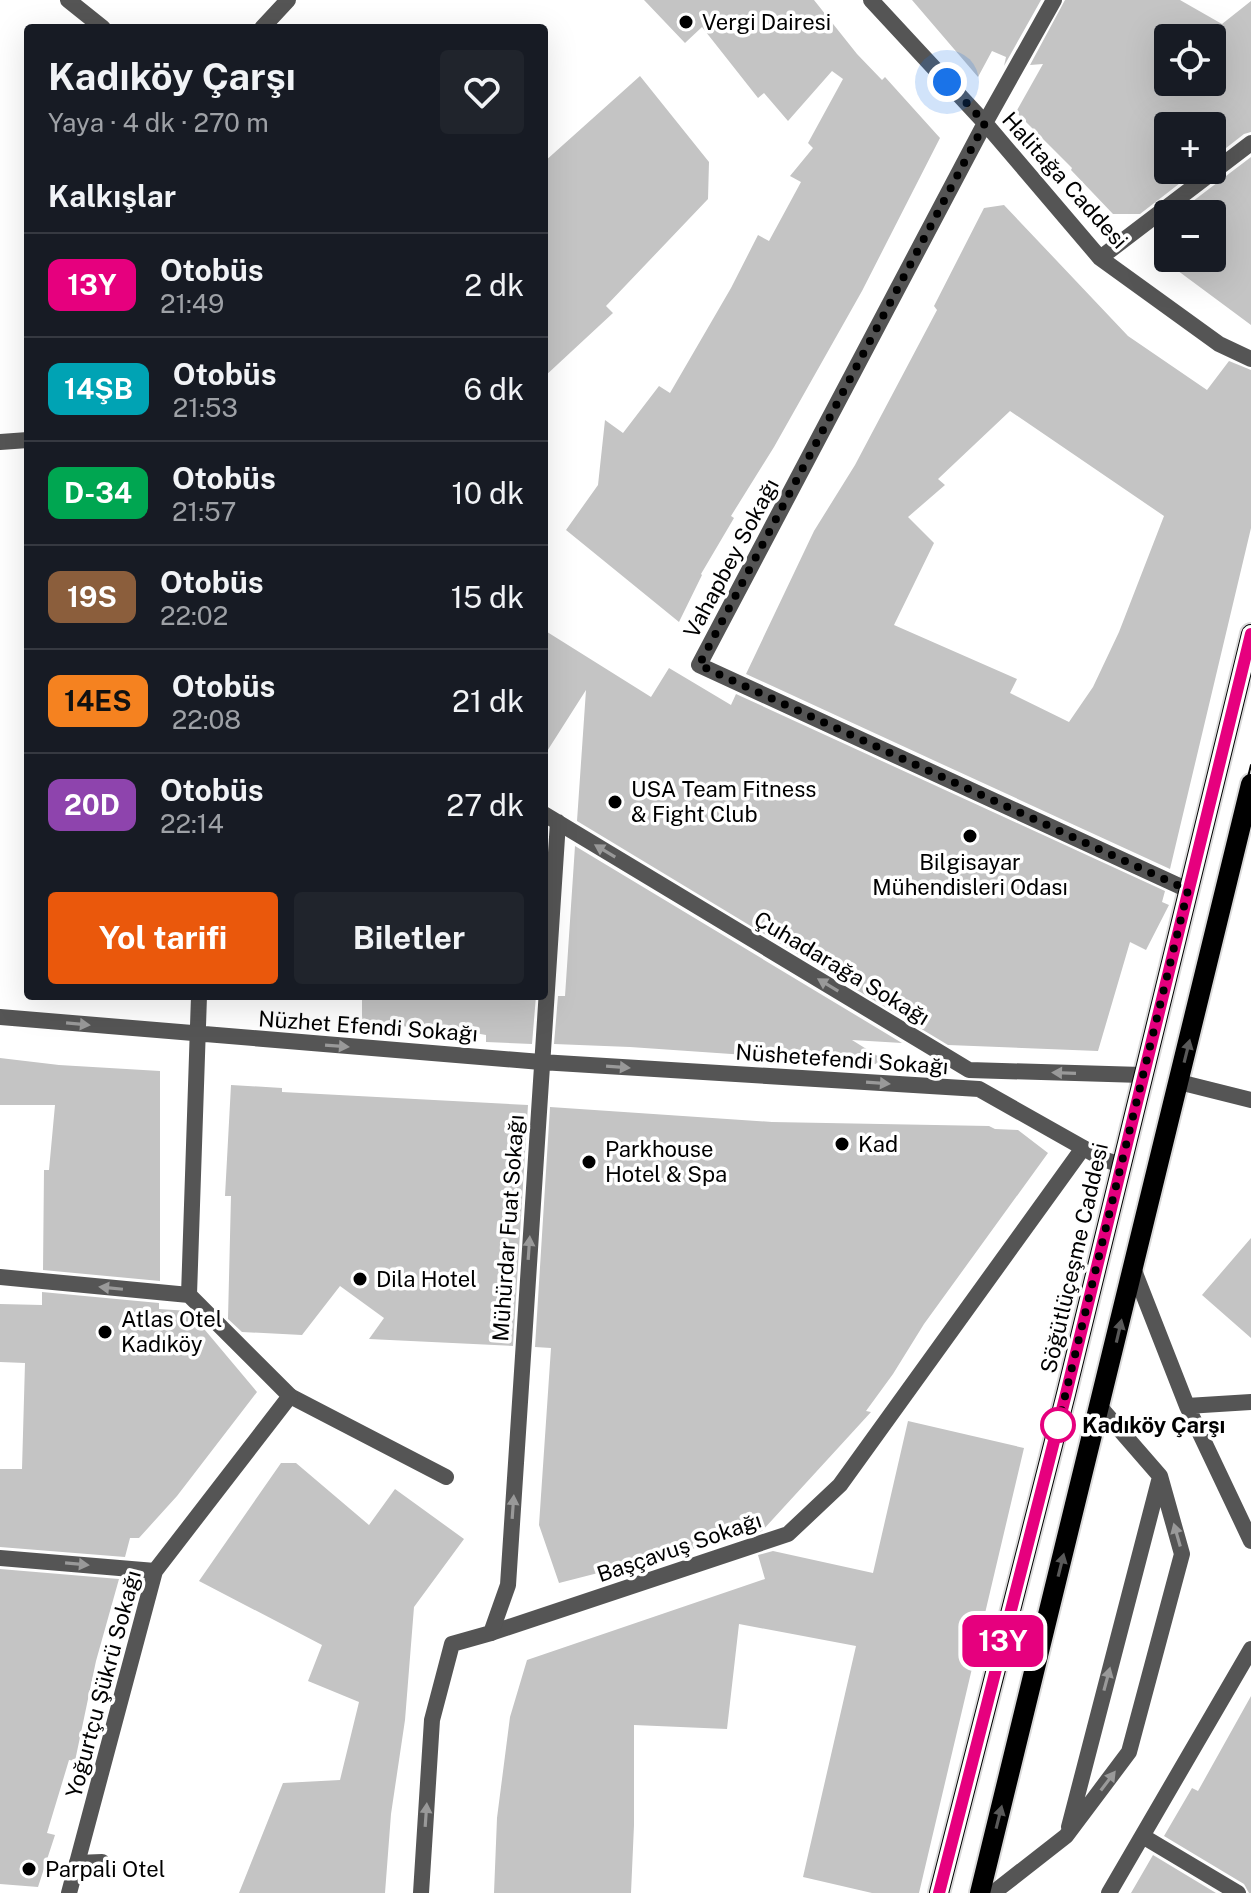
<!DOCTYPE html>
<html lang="tr">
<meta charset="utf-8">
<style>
:root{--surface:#171b24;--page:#20242c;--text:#f1f3f6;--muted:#9ea1a6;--line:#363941;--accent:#ea580c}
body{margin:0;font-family:"Public Sans",sans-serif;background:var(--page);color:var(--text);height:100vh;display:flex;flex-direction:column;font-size:30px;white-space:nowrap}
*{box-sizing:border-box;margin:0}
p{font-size:26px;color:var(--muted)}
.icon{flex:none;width:44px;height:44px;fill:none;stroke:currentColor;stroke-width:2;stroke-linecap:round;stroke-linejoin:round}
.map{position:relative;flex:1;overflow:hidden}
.panel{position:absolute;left:24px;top:24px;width:524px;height:976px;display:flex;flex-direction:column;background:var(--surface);border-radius:8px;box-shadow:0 8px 32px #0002}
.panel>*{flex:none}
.badge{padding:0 16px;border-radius:12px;font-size:28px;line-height:52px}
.buttons{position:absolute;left:1154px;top:24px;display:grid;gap:16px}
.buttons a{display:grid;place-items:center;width:72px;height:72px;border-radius:8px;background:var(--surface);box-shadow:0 8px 32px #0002;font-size:40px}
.you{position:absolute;width:40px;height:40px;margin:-20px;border:6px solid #fff;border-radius:50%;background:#1a73e8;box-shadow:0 0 0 12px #1a73e833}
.map>.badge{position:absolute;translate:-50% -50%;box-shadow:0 0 0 4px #fff}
h2{padding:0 24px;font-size:30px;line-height:72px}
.round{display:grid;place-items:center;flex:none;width:84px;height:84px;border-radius:8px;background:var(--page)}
.overview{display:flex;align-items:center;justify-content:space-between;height:136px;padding:0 24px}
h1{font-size:38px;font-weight:700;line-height:60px}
.primary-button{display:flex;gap:16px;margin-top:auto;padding:16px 24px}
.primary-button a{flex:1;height:92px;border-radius:8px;background:var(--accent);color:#fff;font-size:32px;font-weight:700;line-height:92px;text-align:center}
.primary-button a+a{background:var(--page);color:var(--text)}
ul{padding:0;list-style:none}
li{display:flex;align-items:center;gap:24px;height:104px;padding:0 24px;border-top:2px solid var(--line)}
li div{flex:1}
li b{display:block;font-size:30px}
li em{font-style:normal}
li .badge{min-width:88px;font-weight:700;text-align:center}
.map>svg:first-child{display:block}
.building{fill:#c4c4c4;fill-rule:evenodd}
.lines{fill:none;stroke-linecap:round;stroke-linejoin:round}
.primary-casing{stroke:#dbdbdb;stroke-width:24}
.service{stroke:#555;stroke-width:16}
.pedestrian{stroke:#555;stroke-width:16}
.minor{stroke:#555;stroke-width:16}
.primary{stroke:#000;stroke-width:20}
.tram{stroke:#000;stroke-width:2}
.oneway{fill:#999}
.oneway2{fill:#595959}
.line-casing{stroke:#fff;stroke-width:18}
.line{stroke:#e6007e;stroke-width:12}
.walk{stroke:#000;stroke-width:8;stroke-dasharray:0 14.4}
.poi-dot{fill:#000;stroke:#fff;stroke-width:3}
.stop-dot{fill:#fff;stroke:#e6007e;stroke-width:4}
.labels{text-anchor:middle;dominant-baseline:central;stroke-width:7;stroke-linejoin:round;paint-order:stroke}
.poi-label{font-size:22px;fill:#000;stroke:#fff;text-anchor:start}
.street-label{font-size:22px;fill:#000;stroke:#fff}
.stop-label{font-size:22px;font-weight:bold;fill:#000;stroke:#fff;text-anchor:start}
</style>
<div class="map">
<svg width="1251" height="1893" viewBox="0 0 1251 1893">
<rect width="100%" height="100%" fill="#fff"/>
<path class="building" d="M644,0H814L857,54L882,80L885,77L940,138L862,291L774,447L731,516L734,518L701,574L702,575L679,622L566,530L598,485L605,420L623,433L659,386L670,393L731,288L758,235L769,241L801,182L790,176L813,148L808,143L843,79L832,71L788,121L764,93L758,98L702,27L685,43Z
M912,0H1041L1004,66L1006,57L992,51L978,77Z
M1065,0H1180L1222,24L1251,1V132L1244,134L1212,159V126H1168V170H1197L1140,214H1113L1071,170L1072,168L1016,112L1043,64L1030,65ZM1168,38H1212V82H1168Z
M640,76L709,162L708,199L606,306L613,313L544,377V162Z
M1251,157V325L1162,259L1168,252V258H1212V214H1176Z
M1004,205L1128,336L1207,390L1229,361L1251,370V528L1170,869L746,674L814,531L855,465L937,310L934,306L984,208ZM1010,411L1164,516L1119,632L1093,687L1069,722L1010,693L1017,679L894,625L934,543L908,517L945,485L938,479Z
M544,630L651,697L669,668L731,705L736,694L1165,891L1162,902L1169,905L1146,950L1130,942L1098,1051L948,1045L577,821L586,690L544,756Z
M575,846L902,1043L852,1040L892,1065L630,1047L554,1044L558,996H565Z
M362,996H536L532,1044L486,1042V1035L452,1029L362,1024Z
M0,1058L59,1065L160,1071V1281L43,1270L44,1170H49L55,1105H0Z
M231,1085L282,1088V1092L528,1105L513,1346L369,1339L384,1318L340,1286L302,1335L242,1332L228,1319L231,1196H225Z
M550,1107L772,1122L989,1126L995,1129L1018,1130L1048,1153L924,1324L893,1374L866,1411L871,1412L762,1531L559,1583L539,1525L551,1348L535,1347Z
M1251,1238V1338L1202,1295Z
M42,1292L159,1303V1309L189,1311L257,1392L177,1496L139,1538H130L125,1557L0,1547V1469H22L25,1363L0,1362V1304L42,1305Z
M908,1421L1024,1448L919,1893H872L803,1877L856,1646L739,1624L727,1729L634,1725V1825L631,1893H494L497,1818L510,1717L527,1660L765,1579L758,1555L773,1551L873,1573Z
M281,1463H296L369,1525L395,1489L464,1539L414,1607L405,1720L391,1814L385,1893H239L283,1783L340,1780L359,1702L308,1681L322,1645L199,1581Z
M0,1569L119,1579L96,1661L75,1761L69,1760L47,1833L55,1835L38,1887L0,1884Z
M1251,1696V1893H1249L1244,1884L1164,1836L1192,1788L1198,1791Z
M1153,1855L1216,1893H1131Z"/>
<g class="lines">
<defs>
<path id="primary" d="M939,1893L1066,1394L1251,634
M980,1893L1251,784"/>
</defs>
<use href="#primary" class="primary-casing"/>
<path class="service" d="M290,1396L446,1477
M1069,1827L1160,1477
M77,1863L102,1862
M993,1893L1066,1836L1129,1752L1182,1554L1160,1476L1100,1407"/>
<path class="pedestrian" d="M871,0L985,123L1100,258L1219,344L1251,359
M1054,0L985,123L699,665L1188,890
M262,28L288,0
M1100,258L1251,143
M1179,1082L1251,1100
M1133,1268L1187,1406L1251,1541
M1187,1406L1251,1402
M491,1633L788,1534L840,1485L1083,1148
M1144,1837L1238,1893
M1109,1893L1251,1649"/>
<path class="minor" d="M68,0L103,28
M0,442L28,440
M544,814L969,1070L1142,1075
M0,1017L541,1062L979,1089L1103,1159L1121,1165
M0,1277L189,1295
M0,1558L155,1571
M69,1893L155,1571L290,1396L189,1295L199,996
M421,1893L432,1720L452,1644L491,1633L508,1585L558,822"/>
<use href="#primary" class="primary"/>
<path class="tram" d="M973,1893L1251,765"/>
</g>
<defs><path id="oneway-solid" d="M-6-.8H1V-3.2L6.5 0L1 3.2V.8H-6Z" transform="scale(2)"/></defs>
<g class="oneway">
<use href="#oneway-solid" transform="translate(605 851) rotate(-149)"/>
<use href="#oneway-solid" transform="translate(828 985) rotate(-149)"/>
<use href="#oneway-solid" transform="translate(78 1024) rotate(5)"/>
<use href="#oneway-solid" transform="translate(337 1046) rotate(4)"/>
<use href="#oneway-solid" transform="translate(618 1067) rotate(4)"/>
<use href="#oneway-solid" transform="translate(1064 1073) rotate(-178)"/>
<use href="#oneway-solid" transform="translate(878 1083) rotate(4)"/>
<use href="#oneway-solid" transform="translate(529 1248) rotate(-86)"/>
<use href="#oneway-solid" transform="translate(111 1288) rotate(-174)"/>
<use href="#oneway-solid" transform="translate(513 1507) rotate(-86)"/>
<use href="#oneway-solid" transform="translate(1177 1535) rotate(-106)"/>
<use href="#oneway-solid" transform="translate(77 1564) rotate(5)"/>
<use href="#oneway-solid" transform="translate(1107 1679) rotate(-75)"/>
<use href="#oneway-solid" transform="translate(1108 1781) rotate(-53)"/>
<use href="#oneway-solid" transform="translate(426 1815) rotate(-86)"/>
</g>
<g class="oneway2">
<use href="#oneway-solid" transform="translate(1187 1051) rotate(-76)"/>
<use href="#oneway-solid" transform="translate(1119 1331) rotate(-77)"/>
<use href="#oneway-solid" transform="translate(1061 1565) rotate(-76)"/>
<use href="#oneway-solid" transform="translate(999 1817) rotate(-76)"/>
</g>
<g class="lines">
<defs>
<path id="line" d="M939,1893L1066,1394L1251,634"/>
</defs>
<use href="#line" class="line-casing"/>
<use href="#line" class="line"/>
<path class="walk" d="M947,82L985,123L699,665L1188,890L1058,1425"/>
</g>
<g class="poi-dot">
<circle cx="686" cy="22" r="8"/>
<circle cx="615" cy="802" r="8"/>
<circle cx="970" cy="836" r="8"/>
<circle cx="842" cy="1144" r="8"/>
<circle cx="589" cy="1162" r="8"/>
<circle cx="360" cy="1279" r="8"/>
<circle cx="105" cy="1332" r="8"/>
<circle cx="29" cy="1869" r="8"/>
</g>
<circle class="stop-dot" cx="1058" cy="1425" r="16"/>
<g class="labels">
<g class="poi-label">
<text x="702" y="22">Vergi Dairesi</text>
<text x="631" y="789">USA Team Fitness<tspan x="631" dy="25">&amp; Fight Club</tspan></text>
<text x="970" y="862" text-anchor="middle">Bilgisayar<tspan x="970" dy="25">Mühendisleri Odası</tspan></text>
<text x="858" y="1144">Kad</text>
<text x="605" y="1149">Parkhouse<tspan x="605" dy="25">Hotel &amp; Spa</tspan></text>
<text x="376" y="1279">Dila Hotel</text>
<text x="121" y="1319">Atlas Otel<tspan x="121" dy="25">Kadıköy</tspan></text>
<text x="45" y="1869">Parpali Otel</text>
</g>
<g class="street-label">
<text transform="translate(1065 180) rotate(48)">Halitağa Caddesi</text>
<text transform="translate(731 558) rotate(-62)">Vahapbey Sokağı</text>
<text transform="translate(842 968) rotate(31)">Çuhadarağa Sokağı</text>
<text transform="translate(368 1026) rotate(4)">Nüzhet Efendi Sokağı</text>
<text transform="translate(842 1059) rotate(4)">Nüshetefendi Sokağı</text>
<text transform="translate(508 1228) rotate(-86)">Mühürdar Fuat Sokağı</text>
<text transform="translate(1074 1258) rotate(-77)">Söğütlüçeşme Caddesi</text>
<text transform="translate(679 1547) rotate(-19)">Başçavuş Sokağı</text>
<text transform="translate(103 1684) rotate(-75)">Yoğurtçu Şükrü Sokağı</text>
</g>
<g class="stop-label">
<text x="1082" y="1425">Kadıköy Çarşı</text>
</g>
</g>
</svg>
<div class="buttons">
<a><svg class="icon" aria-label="locate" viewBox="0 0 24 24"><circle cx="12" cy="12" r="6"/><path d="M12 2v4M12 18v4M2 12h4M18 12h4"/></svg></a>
<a>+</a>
<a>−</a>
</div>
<div class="you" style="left:947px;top:82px"></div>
<b class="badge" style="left:1003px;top:1641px;background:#e6007e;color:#fff">13Y</b>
<section class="panel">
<div class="overview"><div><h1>Kadıköy Çarşı</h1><p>Yaya · 4 dk · 270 m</p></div><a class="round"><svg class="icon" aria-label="heart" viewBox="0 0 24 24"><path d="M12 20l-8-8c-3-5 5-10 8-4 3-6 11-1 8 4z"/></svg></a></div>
<h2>Kalkışlar</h2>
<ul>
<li><span class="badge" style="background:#e6007e;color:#fff">13Y</span><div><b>Otobüs</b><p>21:49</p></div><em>2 dk</em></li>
<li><span class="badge" style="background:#00a3b4;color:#fff">14ŞB</span><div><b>Otobüs</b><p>21:53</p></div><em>6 dk</em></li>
<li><span class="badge" style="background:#00a651;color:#fff">D-34</span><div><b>Otobüs</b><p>21:57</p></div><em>10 dk</em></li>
<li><span class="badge" style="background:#8b5e3c;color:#fff">19S</span><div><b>Otobüs</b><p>22:02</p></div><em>15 dk</em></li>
<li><span class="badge" style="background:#f58220;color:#111">14ES</span><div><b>Otobüs</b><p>22:08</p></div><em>21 dk</em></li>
<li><span class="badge" style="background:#8e44ad;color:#fff">20D</span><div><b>Otobüs</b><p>22:14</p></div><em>27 dk</em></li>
</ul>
<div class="primary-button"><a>Yol tarifi</a><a>Biletler</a></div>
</section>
</div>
